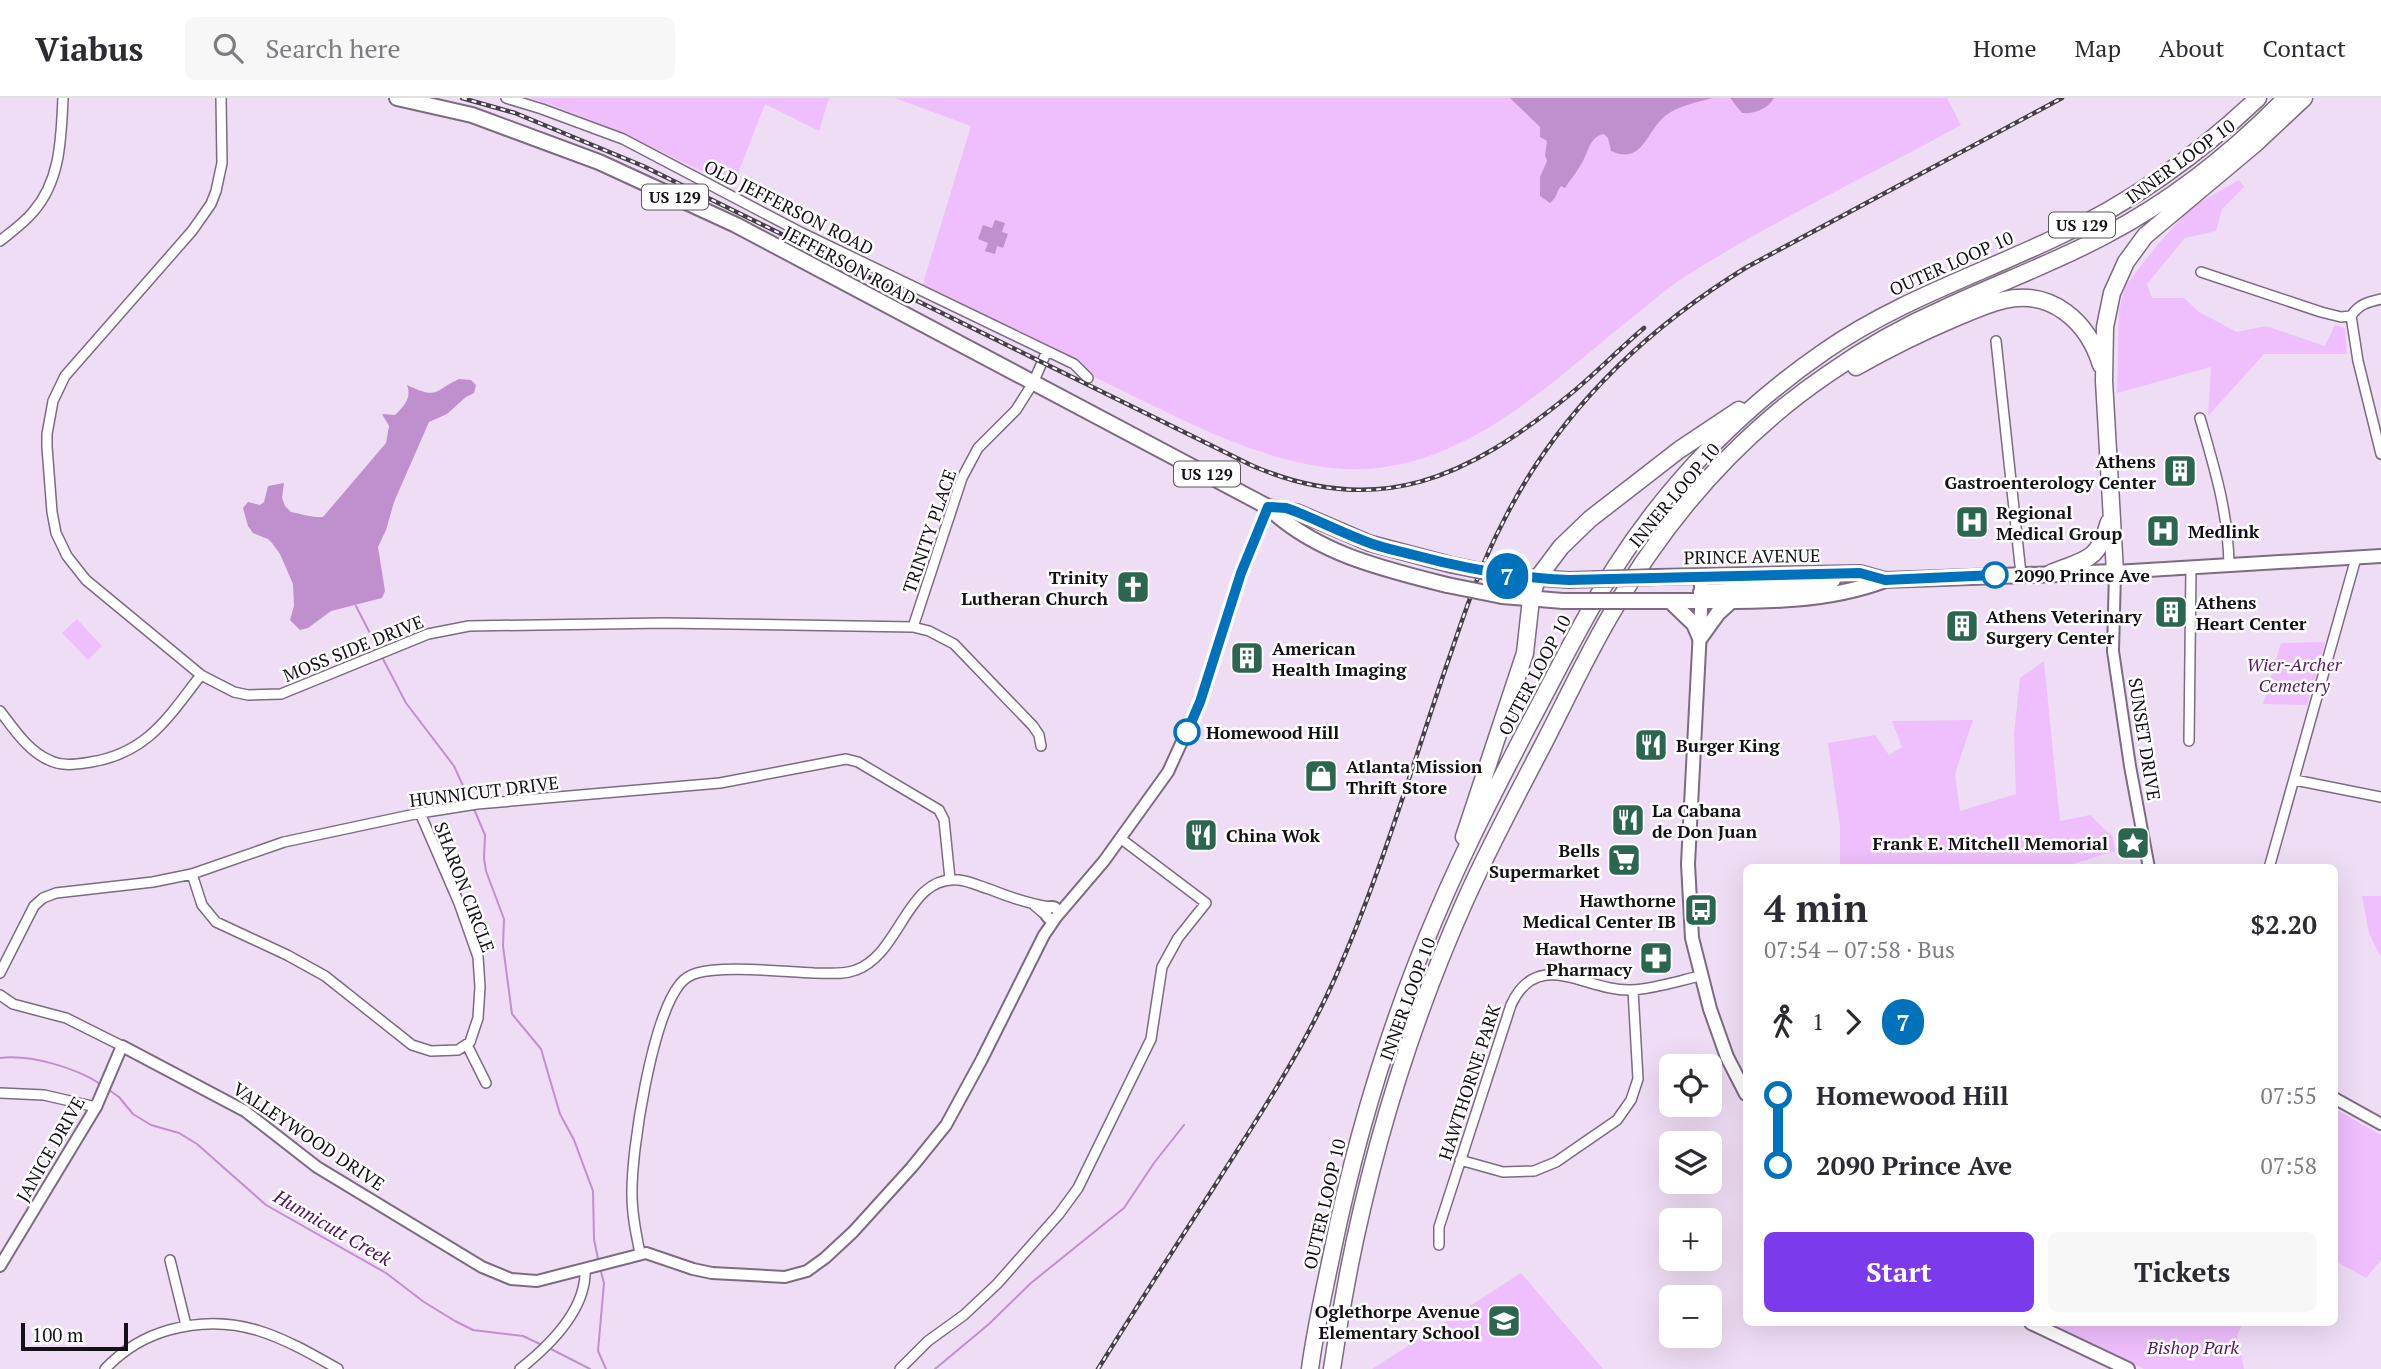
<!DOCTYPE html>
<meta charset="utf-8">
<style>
:root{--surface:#fff;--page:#f7f7f7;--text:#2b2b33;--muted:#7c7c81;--line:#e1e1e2;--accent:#7c3aed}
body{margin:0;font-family:"PT Serif",serif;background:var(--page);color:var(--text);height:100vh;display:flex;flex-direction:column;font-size:26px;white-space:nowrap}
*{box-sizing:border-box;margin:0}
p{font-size:23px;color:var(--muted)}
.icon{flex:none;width:38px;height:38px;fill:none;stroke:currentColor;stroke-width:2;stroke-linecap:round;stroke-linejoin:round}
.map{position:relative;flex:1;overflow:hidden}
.panel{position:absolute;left:1743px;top:766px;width:595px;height:462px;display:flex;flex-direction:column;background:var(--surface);border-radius:10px;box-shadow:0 7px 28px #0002}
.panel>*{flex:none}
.badge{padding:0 14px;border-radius:23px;font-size:24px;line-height:46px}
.tools{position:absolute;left:1659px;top:956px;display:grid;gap:14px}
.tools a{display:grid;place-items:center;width:63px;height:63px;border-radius:10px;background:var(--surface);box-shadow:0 7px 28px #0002;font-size:35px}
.scale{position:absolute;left:21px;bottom:18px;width:107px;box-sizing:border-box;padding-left:7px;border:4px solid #150f17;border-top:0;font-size:19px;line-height:24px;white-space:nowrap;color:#150f17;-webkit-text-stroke:5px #fff;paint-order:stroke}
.map>.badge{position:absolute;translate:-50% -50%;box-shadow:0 0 0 4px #fff}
.legs{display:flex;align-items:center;gap:10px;height:77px;padding:0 21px;font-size:23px}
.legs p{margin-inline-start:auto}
.overview{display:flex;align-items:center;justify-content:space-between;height:119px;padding:0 21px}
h1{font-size:38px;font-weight:800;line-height:52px}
.cta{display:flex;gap:14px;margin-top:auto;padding:14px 21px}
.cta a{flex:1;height:80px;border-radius:10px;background:var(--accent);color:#fff;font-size:28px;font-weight:800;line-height:80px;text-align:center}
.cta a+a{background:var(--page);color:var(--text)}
ul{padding:0 21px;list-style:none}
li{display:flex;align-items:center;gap:24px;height:70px;font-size:26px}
li i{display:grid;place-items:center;width:10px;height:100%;margin:0 9px;background:currentColor}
li i::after{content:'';width:18px;height:18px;margin:-9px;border:5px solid;border-radius:50%;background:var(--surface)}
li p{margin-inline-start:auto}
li:first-child i{background:linear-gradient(#0000 50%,currentColor 0)}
li:last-child i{background:linear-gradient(currentColor 50%,#0000 0)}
header{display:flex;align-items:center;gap:42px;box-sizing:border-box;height:98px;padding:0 35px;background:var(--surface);border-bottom:2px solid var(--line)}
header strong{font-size:33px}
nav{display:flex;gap:38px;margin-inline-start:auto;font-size:24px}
.search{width:490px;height:63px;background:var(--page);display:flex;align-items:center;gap:18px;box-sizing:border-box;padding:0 24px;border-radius:10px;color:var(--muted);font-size:26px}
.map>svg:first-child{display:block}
.green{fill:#efbefd}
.water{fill:#c08fce}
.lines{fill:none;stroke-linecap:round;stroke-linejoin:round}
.stream{stroke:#c08fce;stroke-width:2}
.minor-casing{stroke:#7c6b81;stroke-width:12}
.tertiary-casing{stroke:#7c6b81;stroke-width:14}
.secondary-casing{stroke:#7c6b81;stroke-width:16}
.trunk-casing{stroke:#7c6b81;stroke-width:18}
.motorway-casing{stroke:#7c6b81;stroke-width:19}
.minor{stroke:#fff;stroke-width:9}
.tertiary{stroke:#fff;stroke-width:10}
.secondary{stroke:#fff;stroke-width:12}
.trunk{stroke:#fff;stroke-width:14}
.motorway{stroke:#fff;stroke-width:16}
.rail-casing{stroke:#473e4a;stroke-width:4.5}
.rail{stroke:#fff;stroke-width:2;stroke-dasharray:5;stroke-linecap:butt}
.trunk-bridge-casing{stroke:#7c6b81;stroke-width:18;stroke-linecap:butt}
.trunk-bridge{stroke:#fff;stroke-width:14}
.line-1-casing{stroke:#fff;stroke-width:16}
.line-1{stroke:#0072bc;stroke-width:10}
.stop-1-dot{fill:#fff;stroke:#0072bc;stroke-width:3.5}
.labels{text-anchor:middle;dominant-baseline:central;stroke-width:5;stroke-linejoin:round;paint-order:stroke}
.shield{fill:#fff;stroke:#5b575d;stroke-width:2}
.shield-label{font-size:16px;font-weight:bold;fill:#150f17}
.street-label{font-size:18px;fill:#150f17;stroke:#fff}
.poi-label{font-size:18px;font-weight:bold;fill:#150f17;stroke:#fff;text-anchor:start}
.stop-label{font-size:18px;font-weight:bold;fill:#150f17;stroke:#fff;text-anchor:start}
.park-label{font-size:18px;font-style:italic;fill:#551965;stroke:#fff}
.water-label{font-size:19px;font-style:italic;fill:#4e115e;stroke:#fff}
</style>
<header>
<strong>Viabus</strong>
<div class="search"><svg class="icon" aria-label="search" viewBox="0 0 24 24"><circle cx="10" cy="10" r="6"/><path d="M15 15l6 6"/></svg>Search here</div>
<nav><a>Home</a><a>Map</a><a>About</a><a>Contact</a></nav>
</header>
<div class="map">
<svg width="2381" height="1271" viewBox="0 0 2381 1271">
<rect width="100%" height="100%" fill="#efddf5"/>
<path class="green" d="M530,0H829L819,33L765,6L733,88C667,57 600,22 530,0Z
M895,0H1947L1961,27C1869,78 1774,122 1686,178C1668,189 1652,204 1635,217C1550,285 1461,376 1345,371C1268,367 1189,325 1121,292C1060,262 999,232 938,203L921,192L971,28Z
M2239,82L2244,89L2222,111L2216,133L2185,140L2147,186L2152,200H2184L2199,214L2237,234L2266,228L2325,248L2335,227L2345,230L2347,256H2264L2208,318L2211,269L2117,295L2119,213L2125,188L2159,145L2190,110Z
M77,521L102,548L88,562L62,535Z
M2325,544L2307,607L2263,606L2281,545Z
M2044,563L2060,723L2090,717L2113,739L2115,753L2060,770H1840V728L1828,645L1875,637L1889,657L1902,649L1892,623L1973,622L1955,676L1960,713L2016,696L2014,636L2020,580Z
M2362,798H2381V860L2369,835Z
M2335,1011L2381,1037V1162L2366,1180L2335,1163Z
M1521,1175L1603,1271H1372Z
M2048,1225H2243L2237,1238L2244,1271H2144Z"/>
<path class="water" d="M1510,0H1713C1698,4 1677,8 1665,18C1645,35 1643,67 1611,53L1608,40L1604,36C1591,38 1589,51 1584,61C1579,71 1571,81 1565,90L1561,88C1556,94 1558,98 1550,105L1540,98V79L1547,63L1545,57L1547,43L1540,39V29Z
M1730,0H1774C1768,11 1754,16 1742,15Z
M995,122L1005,125L1002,134L1008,136L1003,150L997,148L995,156L985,153L988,145L978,141L983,127L992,130Z
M459,281L471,282L476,287L474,295L466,299L447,316L429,324L394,404L386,432L378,449L385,493L382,500L331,513L308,530L300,532L290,522L294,508L293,486L280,456L272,445L268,441L253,435L248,428L243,410L248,404L260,407L264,404L268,388L284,385L282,400L285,408L291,414C302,416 313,420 323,419L386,345L389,328L382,316L395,317C404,308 412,300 407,287C439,302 433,293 459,281Z"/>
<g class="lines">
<path class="stream" d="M356,508L378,551
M382,559L406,605L454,668L470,703
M474,711L485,737L484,760L486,773L504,821L503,848L512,916L541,951L560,1016L574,1042L593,1093L594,1141L598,1161
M0,960C30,956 77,970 102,987
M109,992L119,999L133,1016L151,1027L179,1035L197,1046L266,1107L386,1175L424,1204L455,1223L473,1232L523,1238L540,1246
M600,1170L604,1185L598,1253L606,1271
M549,1250L590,1271
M935,1271L989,1226L1031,1185L1124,1110L1154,1065L1184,1027"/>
<defs>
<path id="minor" d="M221,0L222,65L216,93L211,106L192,133L65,278L53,303L47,336V349L52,414L56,435L67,458L86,482L201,577L234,594L248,597L281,596L428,536L469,528L664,525L913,529L929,533L954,546L1033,628L1039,637L1041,648
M506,0L542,11L623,41L800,134L1074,266L1088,280
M0,143C11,134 24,125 33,114C61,82 61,40 63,0
M2201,174L2321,214L2341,219L2351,218
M2381,201C2368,204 2359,206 2351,218L2358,263L2381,356
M1996,243L2021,476
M2200,320C2215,372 2228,413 2229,467
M913,529L962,380L978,350L1016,312L1033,285L1047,253
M0,613C14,631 28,653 49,662C62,669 78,666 91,664C148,655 169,618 201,577
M2189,643L2191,469
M2295,682L2381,699
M2269,770L2356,460
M192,776L202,807L216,824L287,857L325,878L412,947L431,953L458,952L470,944L478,920L480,889L478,859L459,805L420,715
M1035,808L1047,818
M0,875L34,808L43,800L56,795L153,784L192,776L284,744L420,715L477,706L720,685L846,661L858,664L939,712L944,722L950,781
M0,897L13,906L66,920L122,948
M467,947L486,985
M0,995L44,997L96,1009
M1460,1062L1503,1074L1534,1073L1556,1064L1617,1022L1631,1002L1638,981L1633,892
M1439,1147V1129L1511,907C1538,848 1587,894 1631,892C1654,891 1678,883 1700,878
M640,1155C636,1136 632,1117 632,1097C631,1052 652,920 680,886C684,881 690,877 697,875C724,867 784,874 814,875C828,875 843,877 856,872C901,856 907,776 959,782C969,783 979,788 989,791C1009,799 1028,806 1050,809
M170,1162L186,1227
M105,1271C123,1252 144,1239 169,1232C236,1213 282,1239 338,1271
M520,1271C549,1248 587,1211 585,1171
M900,1271L928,1243L964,1217L997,1186L1059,1116L1078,1090L1151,941L1162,869L1178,840L1206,805L1120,740"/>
<path id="tertiary" d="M2115,474L2113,553L2130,668L2149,770
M1046 815a6 6 0 1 1 12 0a6 6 0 1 1-12 0Z
M1058,817L1104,763L1168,674L1200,604L1241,475L1268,409
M2334,1000L2381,1026
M0,1168L96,1009L122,948L245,1013L317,1069L482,1169L511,1181L537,1183L646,1155L693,1171L712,1175L785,1179L807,1173L825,1160L853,1134L912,1069L946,1027L982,961L1044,837L1055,821"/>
<path id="secondary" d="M2115,474L2381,458
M1701,479V512L1688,766L1692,840L1710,911L1727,959L1746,996
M2031,1225L2128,1271"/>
<path id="trunk" d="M397,0L472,17L599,64L736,127L1268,409C1317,456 1384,471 1447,487
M1268,409L1297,414L1369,445L1452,467
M1507,478L1569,482
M1658,479L1860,475L1885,482
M1701,494L1780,491L1833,482
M1502,498L1563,503
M1657,503C1732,502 1814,509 1885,482L2115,474
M1670,503L1694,526L1700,540
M1700,540L1718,515L1730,504"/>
<path id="motorway" d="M1856,269C1888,251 1920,235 1953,221C1970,214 1987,206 2004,202C2052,191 2088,224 2101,267
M2115,474L2104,283L2105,229L2112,195L2126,164L2145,138L2256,45L2304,0
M2051,475C2088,460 2097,464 2109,424
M1464,739L1525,555L1531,501L1537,481L1561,449L1590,421L1679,352L1739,312
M1310,1271C1315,1232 1324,1194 1332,1155C1356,1038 1391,922 1439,811C1465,750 1496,690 1527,630C1556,576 1583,520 1616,468C1670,384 1742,310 1825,253C1897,203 1980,176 2059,138C2132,104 2199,56 2258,0
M1332,1271C1355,1110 1399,951 1465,803C1489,749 1517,697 1544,645C1566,602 1586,559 1610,518C1664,423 1737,338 1828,276C1865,250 1904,228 1945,210C1998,185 2054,165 2106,137C2173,102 2233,54 2286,0"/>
</defs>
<use href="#minor" class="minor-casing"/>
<use href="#tertiary" class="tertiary-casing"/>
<use href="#secondary" class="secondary-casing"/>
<use href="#trunk" class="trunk-casing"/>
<use href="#motorway" class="motorway-casing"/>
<use href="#minor" class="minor"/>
<use href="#tertiary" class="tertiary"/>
<use href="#secondary" class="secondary"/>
<use href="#trunk" class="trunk"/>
<use href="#motorway" class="motorway"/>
<defs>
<path id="rail" d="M462,0L515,15L643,68L1253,368C1379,422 1468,379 1568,298C1594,277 1618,252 1644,230
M1098,1271C1136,1210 1175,1149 1214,1089C1257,1021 1302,954 1335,880C1379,781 1410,675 1445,572C1462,523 1478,472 1502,426C1556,317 1644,232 1747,169L2062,0"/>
</defs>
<use href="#rail" class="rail-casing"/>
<use href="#rail" class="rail"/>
<defs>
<path id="trunk-bridge" d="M1452,467L1507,478
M1569,482L1658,479
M1447,487L1502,498
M1563,503H1657"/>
</defs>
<use href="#trunk-bridge" class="trunk-bridge-casing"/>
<use href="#trunk-bridge" class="trunk-bridge"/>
</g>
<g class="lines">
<defs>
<path id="line-1" d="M1187,634L1200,604L1241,475L1268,409L1286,410L1297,414C1321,424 1343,435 1367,444C1382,450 1399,453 1414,457C1466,471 1516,480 1569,482L1860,475L1885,482L1995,477"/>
</defs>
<use href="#line-1" class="line-1-casing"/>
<use href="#line-1" class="line-1"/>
</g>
<defs>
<symbol id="building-square" viewBox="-11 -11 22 22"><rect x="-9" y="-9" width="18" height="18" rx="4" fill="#2c6650" stroke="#fff"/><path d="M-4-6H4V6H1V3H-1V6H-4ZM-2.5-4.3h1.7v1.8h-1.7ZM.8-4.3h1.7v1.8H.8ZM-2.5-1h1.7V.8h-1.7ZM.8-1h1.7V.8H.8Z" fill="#fff"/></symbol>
<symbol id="hospital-square" viewBox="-11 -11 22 22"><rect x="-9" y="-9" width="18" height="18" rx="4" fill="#2c6650" stroke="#fff"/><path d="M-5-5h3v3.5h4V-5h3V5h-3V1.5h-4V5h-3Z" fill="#fff"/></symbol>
<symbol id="church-square" viewBox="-11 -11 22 22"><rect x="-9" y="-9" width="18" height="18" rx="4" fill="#2c6650" stroke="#fff"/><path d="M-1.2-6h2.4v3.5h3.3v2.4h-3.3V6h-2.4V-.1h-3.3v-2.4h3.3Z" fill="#fff"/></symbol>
<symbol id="restaurant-square" viewBox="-11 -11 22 22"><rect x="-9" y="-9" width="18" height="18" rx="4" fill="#2c6650" stroke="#fff"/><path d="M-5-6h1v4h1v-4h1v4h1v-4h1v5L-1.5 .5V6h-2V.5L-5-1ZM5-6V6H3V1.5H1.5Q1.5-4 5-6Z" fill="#fff"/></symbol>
<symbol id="shop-square" viewBox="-11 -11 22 22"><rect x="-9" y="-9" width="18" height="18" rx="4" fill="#2c6650" stroke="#fff"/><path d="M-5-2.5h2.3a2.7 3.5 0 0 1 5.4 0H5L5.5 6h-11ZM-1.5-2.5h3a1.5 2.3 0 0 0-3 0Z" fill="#fff"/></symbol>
<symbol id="sight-square" viewBox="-11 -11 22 22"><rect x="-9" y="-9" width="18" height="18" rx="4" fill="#2c6650" stroke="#fff"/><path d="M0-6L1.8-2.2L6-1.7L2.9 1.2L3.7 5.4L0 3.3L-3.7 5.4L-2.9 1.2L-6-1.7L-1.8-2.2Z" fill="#fff"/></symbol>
<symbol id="supermarket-square" viewBox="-11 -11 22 22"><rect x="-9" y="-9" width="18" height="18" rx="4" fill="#2c6650" stroke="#fff"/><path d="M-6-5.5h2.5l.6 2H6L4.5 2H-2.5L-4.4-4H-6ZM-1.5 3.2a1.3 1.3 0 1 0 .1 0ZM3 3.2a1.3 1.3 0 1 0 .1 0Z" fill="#fff"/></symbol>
<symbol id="bus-square" viewBox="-11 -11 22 22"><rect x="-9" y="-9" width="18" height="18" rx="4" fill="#2c6650" stroke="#fff"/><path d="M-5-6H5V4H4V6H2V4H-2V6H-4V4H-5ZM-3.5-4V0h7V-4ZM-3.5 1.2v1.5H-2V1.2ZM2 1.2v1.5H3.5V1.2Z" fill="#fff"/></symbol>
<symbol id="pharmacy-square" viewBox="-11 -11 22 22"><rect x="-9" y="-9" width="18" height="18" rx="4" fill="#2c6650" stroke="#fff"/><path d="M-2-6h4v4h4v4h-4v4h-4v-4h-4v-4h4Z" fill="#fff"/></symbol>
<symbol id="school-square" viewBox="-11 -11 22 22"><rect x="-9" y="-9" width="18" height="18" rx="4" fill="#2c6650" stroke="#fff"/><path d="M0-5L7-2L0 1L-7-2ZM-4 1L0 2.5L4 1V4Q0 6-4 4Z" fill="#fff"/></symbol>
</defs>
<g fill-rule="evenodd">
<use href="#building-square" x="2161" y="354" width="38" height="38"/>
<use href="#hospital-square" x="1953" y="405" width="38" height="38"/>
<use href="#hospital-square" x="2144" y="414" width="38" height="38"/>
<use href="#church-square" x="1114" y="470" width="38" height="38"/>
<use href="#building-square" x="2152" y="495" width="38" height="38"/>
<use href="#building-square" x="1943" y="509" width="38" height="38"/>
<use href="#building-square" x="1228" y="541" width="38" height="38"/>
<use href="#restaurant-square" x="1632" y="628" width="38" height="38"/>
<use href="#shop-square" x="1302" y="659" width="38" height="38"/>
<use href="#restaurant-square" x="1609" y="703" width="38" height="38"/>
<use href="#restaurant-square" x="1182" y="718" width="38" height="38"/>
<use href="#sight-square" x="2114" y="726" width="38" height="38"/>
<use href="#supermarket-square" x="1605" y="743" width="38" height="38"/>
<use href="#bus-square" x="1682" y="793" width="38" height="38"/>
<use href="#pharmacy-square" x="1637" y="841" width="38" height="38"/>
<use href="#school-square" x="1485" y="1204" width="38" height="38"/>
</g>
<g class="stop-1-dot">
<circle cx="1995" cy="477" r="12"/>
<circle cx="1187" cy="634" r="12"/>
</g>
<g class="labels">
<g class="shield">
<rect x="642" y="86.5" width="66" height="25" rx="5"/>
<rect x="2049" y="114.5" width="66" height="25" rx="5"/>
<rect x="1174" y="363.5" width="66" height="25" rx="5"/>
</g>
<g class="shield-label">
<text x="675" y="99">US 129</text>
<text x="2082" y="127">US 129</text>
<text x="1207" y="376">US 129</text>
</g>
<g class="street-label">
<text transform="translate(2180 63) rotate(-36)">INNER LOOP 10</text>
<text transform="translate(789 109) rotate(27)">OLD JEFFERSON ROAD</text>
<text transform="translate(1951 165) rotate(-24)">OUTER LOOP 10</text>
<text transform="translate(850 167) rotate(28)">JEFFERSON ROAD</text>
<text transform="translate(1674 397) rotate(-50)">INNER LOOP 10</text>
<text transform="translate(929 433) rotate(-71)">TRINITY PLACE</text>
<text transform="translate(1752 458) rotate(-1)">PRINCE AVENUE</text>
<text transform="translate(353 550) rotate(-22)">MOSS SIDE DRIVE</text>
<text transform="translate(1534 577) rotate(-62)">OUTER LOOP 10</text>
<text transform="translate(2145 641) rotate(81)">SUNSET DRIVE</text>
<text transform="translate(484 693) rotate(-7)">HUNNICUT DRIVE</text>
<text transform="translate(465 789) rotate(69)">SHARON CIRCLE</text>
<text transform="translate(1407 901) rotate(-70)">INNER LOOP 10</text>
<text transform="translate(1469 984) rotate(-72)">HAWTHORNE PARK</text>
<text transform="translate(309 1038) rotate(34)">VALLEYWOOD DRIVE</text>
<text transform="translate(50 1051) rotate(-60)">JANICE DRIVE</text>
<text transform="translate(1324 1106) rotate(-77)">OUTER LOOP 10</text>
</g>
<g class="poi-label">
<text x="2156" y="363" text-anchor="end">Athens<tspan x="2156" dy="21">Gastroenterology Center</tspan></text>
<text x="1996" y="414">Regional<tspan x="1996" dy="21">Medical Group</tspan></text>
<text x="2188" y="433">Medlink</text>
<text x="1108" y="479" text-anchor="end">Trinity<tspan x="1108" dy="21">Lutheran Church</tspan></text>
<text x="2196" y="504">Athens<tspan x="2196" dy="21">Heart Center</tspan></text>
<text x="1986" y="518">Athens Veterinary<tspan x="1986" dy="21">Surgery Center</tspan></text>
<text x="1272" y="550">American<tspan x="1272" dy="21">Health Imaging</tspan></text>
<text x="1676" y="647">Burger King</text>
<text x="1346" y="668">Atlanta Mission<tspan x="1346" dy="21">Thrift Store</tspan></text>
<text x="1652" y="712">La Cabana<tspan x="1652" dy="21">de Don Juan</tspan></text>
<text x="1226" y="737">China Wok</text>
<text x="2108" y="745" text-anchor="end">Frank E. Mitchell Memorial</text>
<text x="1600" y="752" text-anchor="end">Bells<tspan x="1600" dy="21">Supermarket</tspan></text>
<text x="1676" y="802" text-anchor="end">Hawthorne<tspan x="1676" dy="21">Medical Center IB</tspan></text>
<text x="1632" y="850" text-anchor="end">Hawthorne<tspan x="1632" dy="21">Pharmacy</tspan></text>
<text x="1480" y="1213" text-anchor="end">Oglethorpe Avenue<tspan x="1480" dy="21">Elementary School</tspan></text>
</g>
<g class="stop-label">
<text x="2014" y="477">2090 Prince Ave</text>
<text x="1206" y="634">Homewood Hill</text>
</g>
<g class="park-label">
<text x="2294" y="566">Wier-Archer<tspan x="2294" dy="21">Cemetery</tspan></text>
<text x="2193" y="1249">Bishop Park</text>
</g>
<g class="water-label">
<text transform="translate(333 1129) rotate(30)">Hunnicutt Creek</text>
</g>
</g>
</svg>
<div class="tools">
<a><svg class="icon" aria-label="locate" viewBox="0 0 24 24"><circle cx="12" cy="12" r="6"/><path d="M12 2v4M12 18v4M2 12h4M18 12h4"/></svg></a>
<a><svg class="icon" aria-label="layers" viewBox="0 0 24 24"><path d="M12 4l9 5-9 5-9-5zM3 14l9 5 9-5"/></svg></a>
<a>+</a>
<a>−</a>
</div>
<div class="scale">100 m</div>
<b class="badge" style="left:1507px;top:478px;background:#0072bc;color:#fff">7</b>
<section class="panel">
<div class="overview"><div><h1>4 min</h1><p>07:54 – 07:58 · Bus</p></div><b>$2.20</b></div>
<div class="legs"><svg class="icon" aria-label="walk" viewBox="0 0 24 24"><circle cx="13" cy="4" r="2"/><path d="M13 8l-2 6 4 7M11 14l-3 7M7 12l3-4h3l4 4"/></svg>1<svg class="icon" aria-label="forward" viewBox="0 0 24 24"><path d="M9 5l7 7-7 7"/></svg><b class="badge" style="background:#0072bc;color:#fff">7</b></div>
<ul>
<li><i style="color:#0072bc"></i><b>Homewood Hill</b><p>07:55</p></li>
<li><i style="color:#0072bc"></i><b>2090 Prince Ave</b><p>07:58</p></li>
</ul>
<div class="cta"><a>Start</a><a>Tickets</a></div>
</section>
</div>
